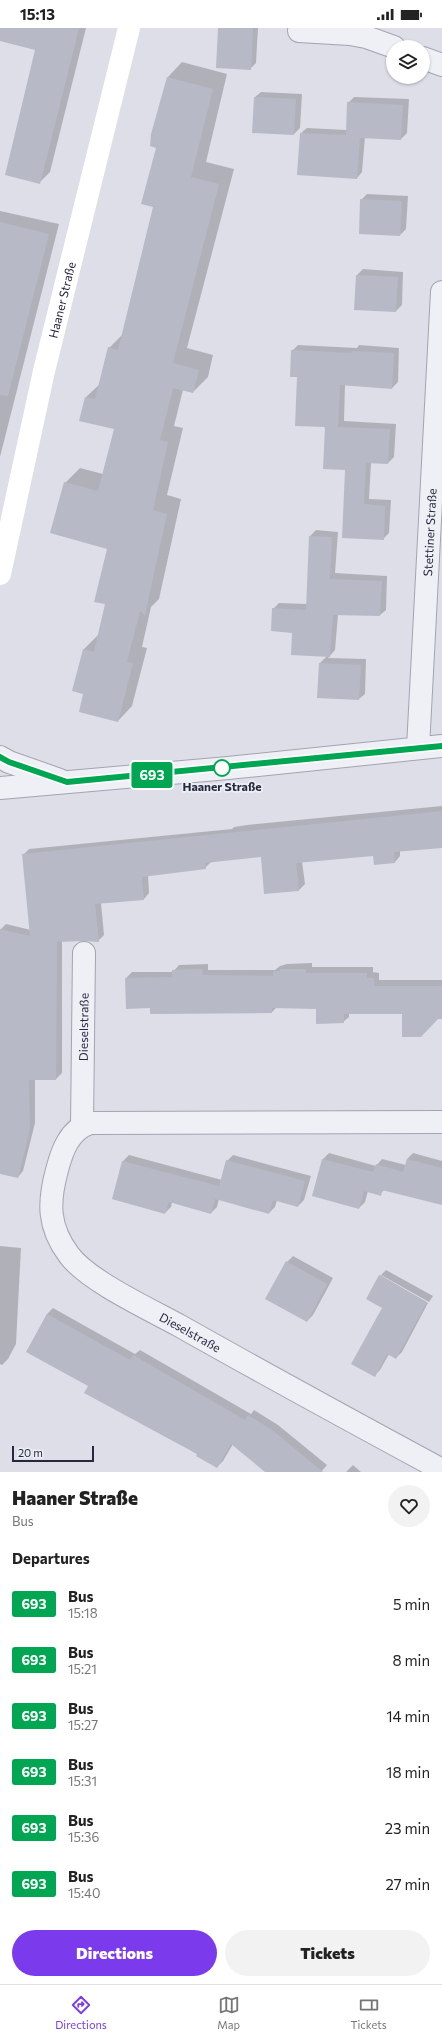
<!DOCTYPE html>
<meta charset="utf-8">
<style>
:root{--surface:#fff;--page:#f2f2f2;--text:#222;--muted:#767676;--line:#e0e0e0;--accent:#7c3aed}
body{margin:0;font-family:Commissioner,sans-serif;background:var(--page);color:var(--text);height:100vh;display:flex;flex-direction:column;font-size:15px;white-space:nowrap}
*{box-sizing:border-box;margin:0}
p{font-size:13px;color:var(--muted)}
.icon{flex:none;width:22px;height:22px;fill:none;stroke:currentColor;stroke-width:2;stroke-linecap:round;stroke-linejoin:round}
.map{position:relative;height:1444px;overflow:hidden}
.sheet{display:flex;flex-direction:column;background:var(--surface);flex:1}
.sheet>*{flex:none}
.badge{padding:0 8px;border-radius:3px;font-size:14px;line-height:26px}
.fabs{position:absolute;left:386px;top:12px;display:grid;gap:8px}
.fabs a{display:grid;place-items:center;width:44px;height:44px;border-radius:50%;background:var(--surface);box-shadow:0 1px 3px #0004;font-size:20px}
.scale{position:absolute;left:12px;bottom:10px;width:82px;box-sizing:border-box;padding-left:4px;border:2px solid #26293e;border-top:0;font-size:11px;line-height:14px;white-space:nowrap;color:#26293e;-webkit-text-stroke:3px #eceef5;paint-order:stroke}
.map>.badge{position:absolute;translate:-50% -50%;box-shadow:0 0 0 2px #fff}
h2{padding:0 12px;font-size:15px;line-height:36px}
.round{display:grid;place-items:center;flex:none;width:42px;height:42px;border-radius:21px;background:var(--page)}
.headline{display:flex;align-items:center;justify-content:space-between;height:68px;padding:0 12px}
h1{font-size:19px;font-weight:800;line-height:30px}
.action{display:flex;gap:8px;margin-top:auto;padding:8px 12px}
.action a{flex:1;height:46px;border-radius:24px;background:var(--accent);color:#fff;font-size:16px;font-weight:800;line-height:46px;text-align:center}
.action a+a{background:var(--page);color:var(--text)}
ul{padding:0;list-style:none}
li{display:flex;align-items:center;gap:12px;height:56px;padding:0 12px}
li div{flex:1}
li b{display:block;font-size:15px}
li em{font-style:normal}
li .badge{min-width:44px;font-weight:700;text-align:center}
.status{display:flex;justify-content:space-between;align-items:center;height:28px;padding:0 20px;background:var(--surface);direction:ltr}
.status svg{height:11px;fill:currentColor}
.menu{display:flex;justify-content:space-around;align-items:center;height:56px;border-top:1px solid var(--line);background:var(--surface);font-size:11px;color:var(--muted)}
.menu a{display:grid;justify-items:center;gap:2px}
.menu .active{color:var(--accent)}
.map>svg:first-child{display:block}
.shadow{fill:#0003}
.building{fill:#b7b9c7}
.lines{fill:none;stroke-linecap:round;stroke-linejoin:round}
.street-casing{stroke:#a2a4b1;stroke-width:24}
.street{stroke:#eff0f5;stroke-width:22}
.secondary{stroke:#fff;stroke-width:22}
.line-casing{stroke:#fff;stroke-width:9}
.line{stroke:#00a651;stroke-width:6}
.stop-dot{fill:#fff;stroke:#00a651;stroke-width:2}
.labels{text-anchor:middle;dominant-baseline:central;stroke-width:3.5;stroke-linejoin:round;paint-order:stroke}
.street-label{font-size:12px;fill:#26293e;stroke:#eceef5}
.stop-label{font-size:12px;font-weight:bold;fill:#26293e;stroke:#eceef5}
</style>
<div class="status"><b>15:13</b><svg viewBox="0 0 49 12"><path d="M0 12V9h3v3zM5 12V6h3v6zM10 12V3h3v9zM15 12V0h3v12zM26 1h20v11H26zM47 4h2v5h-2z"/></svg></div>
<div class="map">
<svg width="442" height="1444" viewBox="0 0 442 1444">
<rect width="100%" height="100%" fill="#dddee7"/>
<path class="shadow" d="M0,0H86L50,144L39,155L36,21L0,12Z
M219,0H258L256,35L250,41Z
M182,34L227,46L206,134L234,141L187,320L213,327L208,349L193,364L183,362L174,398L183,400L167,467L181,471L159,571L151,579L142,619L147,620L132,678L118,693L84,665L83,622L98,607L106,575L109,520L65,455L80,440L103,446L115,400L86,369L100,356L109,320L124,305L155,179L157,119L168,49Z
M261,64L302,66L300,100L294,106L255,69Z
M354,69L409,71L407,105L401,111L365,109L362,144L357,150L301,105L307,100L347,102L348,75Z
M367,166L408,168L406,201L400,207L361,172Z
M0,183L59,196L0,429Z
M363,241L403,244L402,277L396,283L357,247Z
M298,317L357,320L359,317L399,320L398,354L392,360L345,357L344,393L396,396L394,429L388,435H371L369,471L391,472L389,505L383,511L343,509L346,441L298,348L292,323Z
M316,502L338,504L335,545L387,548L386,582L380,587H338L335,622L328,630L366,631L365,666L359,671L320,635L327,628L293,604L273,581L279,575L307,576L310,508Z
M442,778V818L400,823V828L395,834L374,827L302,833L305,856L299,862L265,865L262,828L212,833L205,840L148,847L149,865L144,871L101,875L104,907L98,913L84,912L62,913V1045L56,1051H35V1095L23,1143L18,1149L0,1145V902L6,896L31,902L23,827L29,821L232,801L234,799L247,797Z
M312,935V939H373V944L379,945V952H442V990L403,985H349V989L343,994L317,980L277,979L272,984L151,985V979L126,950L132,944H173L179,937L208,936V942H275L280,938L287,936Z
M329,1125L376,1138L382,1131L406,1137L407,1131L413,1125L442,1133V1176L385,1161L380,1166L368,1163L365,1174L359,1180L313,1167L323,1131Z
M129,1127L222,1152L227,1133L233,1127L311,1148L304,1172L298,1178L277,1172L275,1179L269,1185L219,1171L217,1179L211,1185L172,1174L171,1179L165,1185L113,1171L123,1133Z
M0,1218L21,1220L16,1316L8,1331L2,1337L0,1336Z
M293,1228L333,1250L313,1287L307,1293L287,1234Z
M386,1242L433,1268L429,1274L381,1247Z
M380,1247L428,1275L402,1324L396,1330L389,1326L380,1342L374,1348L383,1280L367,1271Z
M53,1280L135,1326L140,1322L251,1386L254,1382L278,1397L327,1437L321,1444H267L233,1416L223,1433L217,1439L89,1357L27,1323L47,1286Z
M353,1437L361,1444H346Z"/>
<path class="building" d="M0,0H79L40,156L5,147L35,22L0,13Z
M218,0H253L251,42L216,40Z
M167,49L213,61L191,149L219,156L173,335L199,342L193,365L173,360L160,412L168,414L153,482L167,486L145,587L140,583L127,634L133,635L118,694L79,684L83,666L72,663L83,621L94,624L105,576L94,574L107,521L50,505L64,454L98,463L114,401L79,393L85,369L95,371L108,319L118,322L153,179L141,176L156,120L150,118L151,106Z
M254,69L296,71L294,107L252,105Z
M347,74L403,77L401,112L360,110L357,151L297,147L300,105L346,107Z
M360,171L402,173L400,208L359,206Z
M0,194L49,206L8,368L0,367Z
M356,247L398,249L396,284L354,282Z
M291,322L352,325V323L394,325L392,361L340,357L338,399L390,401L388,436L366,435L364,476L385,478L384,512L342,510L345,442L323,441L325,399L295,398L297,349H290Z
M309,508L332,509L330,551L382,553L380,588L333,587L330,629L291,627L292,605L271,603L272,580L306,582Z
M319,635L361,637L359,672L317,670Z
M442,783V820L394,824L395,835L374,837L373,828L296,835L299,863L264,866L261,829L205,835L206,841L142,849L144,872L95,876L99,914L84,913L57,914L56,1052H29L30,1101L18,1150L0,1146V901L30,908L22,826Z
M202,941L203,947L273,948V943H280V941H306V945H367V950H374V958H442V991H438L421,1009H402V986H344V995L316,996V981L272,980V985L150,986V980L126,981L125,950L172,949V942Z
M322,1131L373,1144L376,1136L403,1144L407,1131L442,1140V1177L382,1162L381,1168L364,1163L359,1181L312,1168Z
M226,1132L305,1153L298,1179L273,1172L269,1186L215,1171L211,1186L169,1174L165,1186L112,1171L122,1133L219,1158Z
M286,1233L327,1256L307,1294L265,1271Z
M379,1247L427,1274L396,1331L387,1326L375,1349L351,1336L382,1280L366,1271Z
M47,1286L130,1332L133,1327L245,1392L248,1387L272,1402L323,1444H265L231,1416L217,1440L196,1428L197,1426L84,1365L88,1358L26,1324Z"/>
<g class="lines">
<defs>
<g id="street">
<path d="M299,3L350,6L366,9L394,19"/>
<path d="M423,30L442,37"/>
<path id="s1" d="M418,720L442,264"/>
<path d="M0,729L9,734L60,752"/>
<path d="M0,760L228,740L442,718"/>
<path id="s2" d="M442,1094L90,1095C69,1102 62,1123 57,1142C48,1175 48,1199 69,1227C88,1253 151,1282 180,1298C267,1347 355,1395 442,1442"/>
<path id="s3" d="M82,1097L84,925"/>
</g>
</defs>
<use href="#street" class="street-casing"/>
<use href="#street" class="street"/>
<path class="secondary" id="s4" d="M0,546L44,343L129,0"/>
</g>
<g class="lines">
<defs>
<path id="line" d="M0,729L9,734L67,754L442,718"/>
</defs>
<use href="#line" class="line-casing"/>
<use href="#line" class="line"/>
</g>
<circle class="stop-dot" cx="222" cy="740" r="8"/>
<g class="labels">
<g class="street-label">
<text stroke="none"><textPath href="#s4" startOffset="281">Haaner Straße</textPath></text>
<text stroke="none"><textPath href="#s1" startOffset="216">Stettiner Straße</textPath></text>
<text stroke="none"><textPath href="#s3" startOffset="98">Dieselstraße</textPath></text>
<text stroke="none"><textPath href="#s2" startOffset="646">Dieselstraße</textPath></text>
</g>
<g class="stop-label">
<text x="222" y="758">Haaner Straße</text>
</g>
</g>
</svg>
<div class="fabs">
<a><svg class="icon" aria-label="layers" viewBox="0 0 24 24"><path d="M12 4l9 5-9 5-9-5zM3 14l9 5 9-5"/></svg></a>
</div>
<div class="scale">20 m</div>
<b class="badge" style="left:152px;top:747px;background:#00a651;color:#fff">693</b>
</div>
<section class="sheet">
<div class="headline"><div><h1>Haaner Straße</h1><p>Bus</p></div><a class="round"><svg class="icon" aria-label="heart" viewBox="0 0 24 24"><path d="M12 20l-8-8c-3-5 5-10 8-4 3-6 11-1 8 4z"/></svg></a></div>
<h2>Departures</h2>
<ul>
<li><span class="badge" style="background:#00a651;color:#fff">693</span><div><b>Bus</b><p>15:18</p></div><em>5 min</em></li>
<li><span class="badge" style="background:#00a651;color:#fff">693</span><div><b>Bus</b><p>15:21</p></div><em>8 min</em></li>
<li><span class="badge" style="background:#00a651;color:#fff">693</span><div><b>Bus</b><p>15:27</p></div><em>14 min</em></li>
<li><span class="badge" style="background:#00a651;color:#fff">693</span><div><b>Bus</b><p>15:31</p></div><em>18 min</em></li>
<li><span class="badge" style="background:#00a651;color:#fff">693</span><div><b>Bus</b><p>15:36</p></div><em>23 min</em></li>
<li><span class="badge" style="background:#00a651;color:#fff">693</span><div><b>Bus</b><p>15:40</p></div><em>27 min</em></li>
</ul>
<div class="action"><a>Directions</a><a>Tickets</a></div>
</section>
<nav class="menu">
<a class="active"><svg class="icon" aria-label="directions" viewBox="0 0 24 24"><path d="M12 3l9 9-9 9-9-9zM9 14v-3h6M13 9l2 2-2 2"/></svg>Directions</a>
<a><svg class="icon" aria-label="map" viewBox="0 0 24 24"><path d="M3 6l6-2 6 2 6-2v14l-6 2-6-2-6 2zM9 4v14M15 6v14"/></svg>Map</a>
<a><svg class="icon" aria-label="tickets" viewBox="0 0 24 24"><path d="M3 7h18v10H3zM15 7v10"/></svg>Tickets</a>
</nav>
